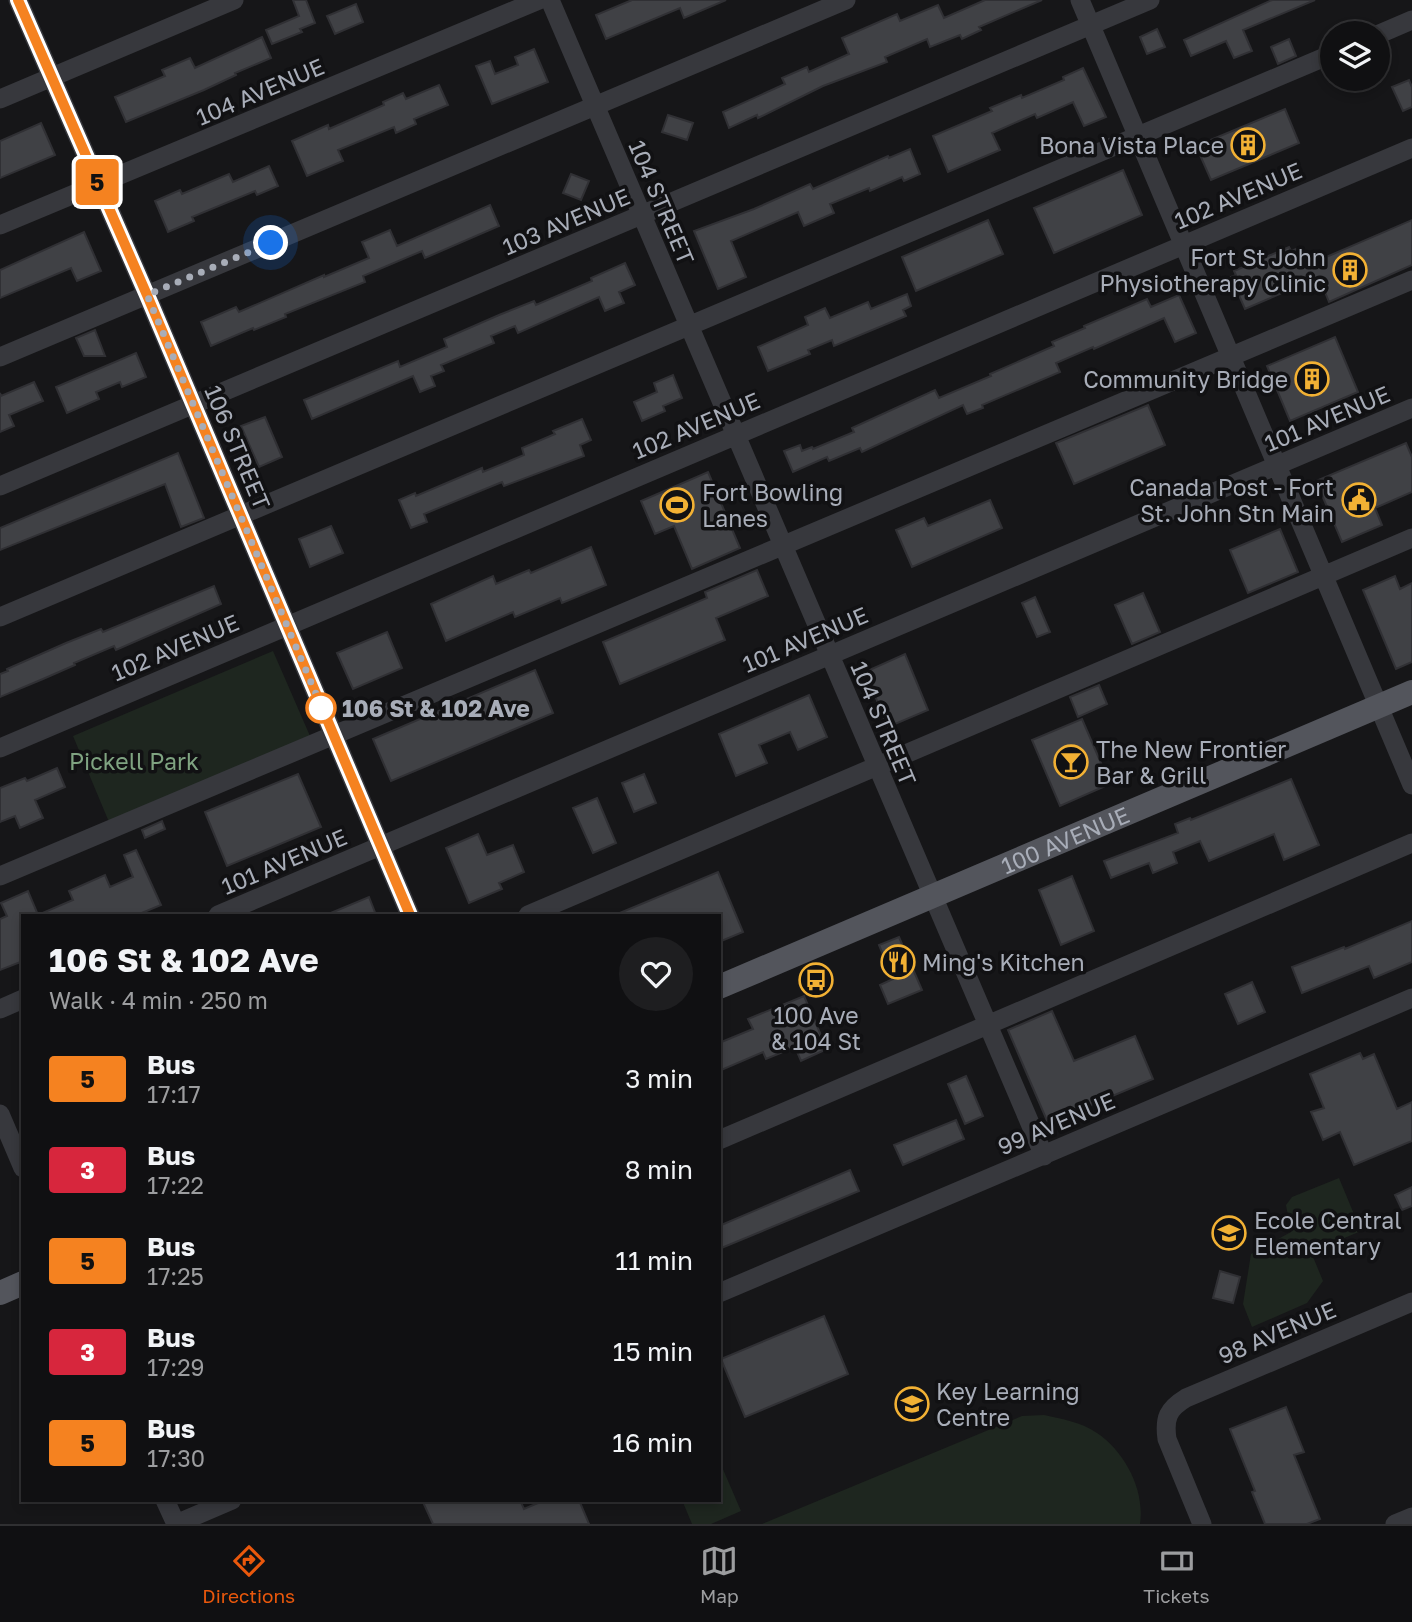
<!DOCTYPE html>
<meta charset="utf-8">
<style>
:root{--surface:#101012;--page:#1e1e20;--text:#f1f3f6;--muted:#9c9d9f;--line:#303032;--accent:#ea580c}
body{margin:0;font-family:"Golos Text",sans-serif;background:var(--page);color:var(--text);height:100vh;display:flex;flex-direction:column;font-size:26px;white-space:nowrap}
*{box-sizing:border-box;margin:0}
p{font-size:23px;color:var(--muted)}
.icon{flex:none;width:38px;height:38px;fill:none;stroke:currentColor;stroke-width:2;stroke-linecap:round;stroke-linejoin:round}
.map{position:relative;flex:1;overflow:hidden}
.side{position:absolute;left:21px;top:914px;width:700px;height:588px;display:flex;flex-direction:column;background:var(--surface);border-radius:0px;box-shadow:0 4px 10px #0003,0 0 0 2px var(--line)}
.side>*{flex:none}
.badge{padding:0 14px;border-radius:5px;font-size:24px;line-height:46px}
.controls{position:absolute;left:1320px;top:21px;display:grid;gap:14px}
.controls a{display:grid;place-items:center;width:70px;height:70px;border-radius:50%;background:var(--surface);box-shadow:0 4px 10px #0003,0 0 0 2px var(--line);font-size:35px}
.you{position:absolute;width:35px;height:35px;margin:-18px;border:5px solid #fff;border-radius:50%;background:#1a73e8;box-shadow:0 0 0 10px #1a73e833}
.map>.badge{position:absolute;translate:-50% -50%;box-shadow:0 0 0 4px #fff}
.round{display:grid;place-items:center;flex:none;width:74px;height:74px;border-radius:37px;background:var(--page)}
.overview{display:flex;align-items:center;justify-content:space-between;height:119px;padding:0 28px}
h1{font-size:33px;font-weight:700;line-height:52px}
ul{padding:0;list-style:none}
li{display:flex;align-items:center;gap:21px;height:91px;padding:0 28px}
li div{flex:1}
li b{display:block;font-size:26px}
li em{font-style:normal}
li .badge{min-width:77px;font-weight:700;text-align:center}
.menu{display:flex;justify-content:space-around;align-items:center;height:98px;border-top:2px solid var(--line);background:var(--surface);font-size:19px;color:var(--muted)}
.menu a{display:grid;justify-items:center;gap:4px}
.menu .selected{color:var(--accent)}
.map>svg:first-child{display:block}
.green{fill:#1e261f}
.building{fill:#404145;stroke:#303034;stroke-width:2}
.lines{fill:none;stroke-linecap:round;stroke-linejoin:round}
.minor{stroke:#37383d;stroke-width:19}
.major{stroke:#53555c;stroke-width:24}
.line-casing{stroke:#fff;stroke-width:16}
.line{stroke:#f58220;stroke-width:10}
.walk{stroke:#a8adb8;stroke-width:7;stroke-dasharray:0 12.6}
.stop-dot{fill:#fff;stroke:#f58220;stroke-width:3.5}
.labels{text-anchor:middle;dominant-baseline:central;stroke-width:7;stroke-linejoin:round;paint-order:stroke}
.street-label{font-size:23px;fill:#a8adb8;stroke:#111113}
.poi-label{font-size:23px;fill:#a8adb8;stroke:#111113;text-anchor:start}
.stop-label{font-size:23px;font-weight:bold;fill:#a8adb8;stroke:#111113;text-anchor:start}
.park-label{font-size:23px;fill:#7fa381;stroke:#111113}
</style>
<div class="map">
<svg width="1412" height="1524" viewBox="0 0 1412 1524">
<rect width="100%" height="100%" fill="#161618"/>
<path class="green" d="M273,651L310,736L109,822L73,736Z
M1339,1178L1361,1231L1311,1252L1323,1281L1307,1303L1252,1327L1243,1304L1251,1254L1291,1232L1286,1205L1292,1197Z
M1044,1415C1062,1419 1081,1422 1097,1433C1125,1452 1145,1490 1140,1524H762L1022,1416Z
M719,1460L741,1511L711,1524H692L682,1500H719Z"/>
<path class="building" d="M293,0H306L315,23L300,29L302,32L272,44L266,30L299,16Z
M632,0H726L684,18L680,8L606,39L596,15Z
M985,0H1042L979,27L981,30L962,39L960,35L930,47L927,39L885,57L887,62L823,86L758,118L757,115L729,128L723,112L785,84L782,78L807,67L809,72L849,54L842,38L897,14L900,21L938,5L944,18Z
M1272,0H1315L1243,30L1252,51L1234,58L1226,41L1191,56L1184,40Z
M356,4L363,22L335,34L327,16Z
M1157,29L1165,47L1147,54L1140,37Z
M262,37L271,58L235,73L236,75L204,90L126,122L115,97L165,76L162,70L190,58L195,68Z
M1289,39L1296,56L1278,64L1271,47Z
M534,49L548,82L492,104L476,66L490,61L495,74L518,65L515,57Z
M1083,68L1106,117L1084,126L1073,102L1037,118L1035,114L992,133L1000,150L948,172L933,136L992,111L990,108L1021,95L1022,98L1064,80L1063,77Z
M1409,80L1412,87V107L1403,111L1392,87Z
M439,85L448,105L414,119L416,124L396,133L394,127L338,150L343,161L307,176L292,141L328,125L329,129L384,105L383,102L403,93L406,99Z
M1285,109L1299,143L1211,180L1196,146Z
M668,115L693,123L687,140L662,132Z
M41,123L55,155L0,178V141Z
M910,149L920,174L904,181L902,177L870,191L869,188L830,204L834,213L804,226L798,212L731,241L746,277L718,289L694,231L754,209L810,184L813,189L888,156L889,158Z
M269,166L278,186L257,195L255,191L192,217L194,221L168,232L155,201L180,190L182,194L229,174L233,182Z
M1123,170L1142,215L1054,253L1034,208Z
M571,174L589,181L581,200L563,193Z
M490,205L499,226L425,258L422,251L363,276L365,282L285,314L286,317L254,330L253,328L211,346L201,322L236,307L239,312L324,275V277L369,258L362,242L390,230L397,246Z
M988,220L1003,254L916,291L902,257Z
M1412,220V265L1329,302L1319,277L1245,309L1231,277L1236,275L1234,271L1289,247L1291,251L1296,249L1303,267Z
M84,232L101,271L77,281L71,268L0,298V270Z
M625,263L635,285L619,292L624,303L605,311L599,297L518,333L515,326L491,336L494,343L441,365L444,371L431,376L435,386L420,392L413,376L312,419L304,400L398,361L400,367L447,347L444,339L499,315L534,301L536,305L592,281L591,278Z
M907,294L911,306L903,310L906,316L834,346L832,340L808,350L810,354L768,371L758,347L808,325L805,317L825,308L830,318L868,302L871,309Z
M1179,295L1196,333L1175,342L1164,318L1094,349L1093,347L1056,363L1060,372L982,405L983,408L967,414L963,405L862,452L860,448L829,461L827,457L793,472L784,451L800,445L802,451L812,447L813,449L854,432L852,428L935,390L939,398L991,376L990,374L1054,346L1052,342L1085,328L1084,326L1147,299L1151,307Z
M95,330L105,356H84L76,338Z
M1335,337L1358,392L1290,421L1267,366Z
M136,353L146,377L122,387L120,382L96,392L99,399L67,413L56,387Z
M673,375L682,398L663,406L665,411L642,421L634,402L657,392L654,383Z
M34,382L43,401L9,415L14,426L0,432V393L1,396Z
M1148,405L1165,445L1074,484L1056,443Z
M265,417L282,457L259,467L241,426Z
M582,419L591,440L580,445L584,456L504,486L502,482L424,514L427,522L411,528L399,500L415,493L416,496L482,468L483,472L524,455L522,448L555,434L553,431Z
M1406,443L1412,457V492L1375,508L1382,525L1342,542L1316,481Z
M178,453L204,518L181,527L165,484L0,550V528Z
M708,472L740,548L692,569L674,526L655,534L641,501Z
M990,500L1002,528L912,567L896,530L924,518L928,526Z
M331,526L343,553L310,567L299,539Z
M1280,529L1298,572L1248,593L1230,550Z
M591,547L606,585L562,603L560,598L515,617L513,612L446,641L431,604L493,576L496,584L529,570L531,573Z
M757,570L768,596L716,618L725,640L620,684L603,642L707,598L705,592Z
M1395,576L1400,589L1412,583V662L1396,669L1363,590Z
M214,586L221,604L116,650L114,646L74,663L75,665L43,679L0,697V674L8,671L7,669L66,643L101,629L103,632Z
M1143,593L1160,632L1132,644L1115,605Z
M1035,597L1050,632L1037,637L1022,603Z
M387,632L402,668L353,689L337,653Z
M905,654L928,710L888,727L865,672Z
M535,670L553,713L391,781L373,739Z
M1099,685L1107,704L1078,717L1070,697Z
M809,695L827,737L798,750L790,732L759,745L767,763L736,776L719,734Z
M1082,719L1110,784L1060,806L1032,740Z
M57,768L65,787L35,800L43,818L20,828L15,816L0,822V788L25,778L27,781Z
M298,774L321,827L227,866L205,812Z
M644,774L656,803L634,812L622,783Z
M1291,779L1319,845L1284,860L1274,834L1209,861L1200,841L1173,852L1177,863L1153,873L1149,863L1111,878L1104,861L1178,833L1175,824L1190,818L1191,820Z
M597,798L616,843L593,853L573,808Z
M162,821L165,829L145,838L142,830Z
M478,834L487,855L513,845L524,872L499,883L502,889L469,903L446,848Z
M136,850L161,905L137,915H23V961L0,970V919L7,916L1,903L28,891L38,915L73,900L69,891L105,875L110,887L133,877L124,855Z
M718,872L743,932L719,942V915H615Z
M1072,876L1094,931L1061,945L1039,890Z
M369,897L376,915H326Z
M1412,921V962L1374,978L1369,966L1302,993L1292,967L1344,947L1345,949Z
M899,937L922,990L888,1004L880,985L893,979L879,945Z
M1252,982L1265,1012L1238,1024L1225,994Z
M804,996L827,1049L801,1061L795,1047L766,1059L763,1052L719,1071V1043L753,1029L748,1019Z
M1052,1011L1074,1061L1135,1036L1153,1079L1048,1123L1008,1030Z
M1360,1053L1363,1059L1374,1054L1397,1109L1412,1102V1141L1354,1165L1340,1132L1323,1140L1311,1112L1324,1108L1310,1074Z
M966,1076L983,1116L965,1124L948,1084Z
M956,1120L964,1139L903,1165L894,1145Z
M850,1170L859,1191L719,1249V1226Z
M1412,1187V1206L1402,1210L1395,1195Z
M1220,1271L1240,1277L1233,1303L1213,1298Z
M824,1316L848,1374L745,1417L721,1359Z
M1286,1407L1304,1452L1294,1455L1320,1519L1307,1524H1265L1252,1492L1255,1491L1230,1429Z
M422,1500H520L524,1509L545,1500H579L589,1524H433Z"/>
<g class="lines">
<path class="minor" d="M18,0L147,295L410,915
M550,0L1044,1156
M1080,0L1412,785
M1377,35L1412,20
M0,99L234,0
M0,225L539,0
M0,357L846,0
M0,486L1150,0
M0,617L1332,54
M0,748L1412,148
M0,876L1412,280
M218,915L1412,408
M528,915L1412,538
M0,1009L23,999
M0,1114L23,1168
M719,1140L1412,843
M719,1293L1412,998
M165,1500L176,1524
M176,1524L232,1500
M1202,1524L1167,1439C1164,1418 1168,1409 1186,1398L1412,1302
M1395,1524L1412,1517"/>
<g class="major">
<path id="s1" d="M719,987L1412,692"/>
<path d="M0,1293L23,1283"/>
</g>
</g>
<g class="lines">
<defs>
<path id="line" d="M18,0L147,295L410,915"/>
</defs>
<use href="#line" class="line-casing"/>
<use href="#line" class="line"/>
<path class="walk" d="M271,243L147,295L324,713L321,708"/>
</g>
<defs>
<symbol id="building-ring" viewBox="-11 -11 22 22"><circle r="9.5" fill="#111113" stroke="#f2b134" stroke-width="1.5"/><path d="M-4-6H4V6H1V3H-1V6H-4ZM-2.5-4.3h1.7v1.8h-1.7ZM.8-4.3h1.7v1.8H.8ZM-2.5-1h1.7V.8h-1.7ZM.8-1h1.7V.8H.8Z" fill="#f2b134"/></symbol>
<symbol id="civic-ring" viewBox="-11 -11 22 22"><circle r="9.5" fill="#111113" stroke="#f2b134" stroke-width="1.5"/><path d="M-.6-6.5H3V-4.5H.6V-3L4-1V1h2V6H-6V1h2V-1L-.6-3ZM-1.2 2.5V6h2.4V2.5Z" fill="#f2b134"/></symbol>
<symbol id="stadium-ring" viewBox="-11 -11 22 22"><circle r="9.5" fill="#111113" stroke="#f2b134" stroke-width="1.5"/><path d="M0-5a6.5 5 0 1 0 0 10a6.5 5 0 1 0 0-10ZM-3.5-1.8h7v3.6h-7Z" fill="#f2b134"/></symbol>
<symbol id="bar-ring" viewBox="-11 -11 22 22"><circle r="9.5" fill="#111113" stroke="#f2b134" stroke-width="1.5"/><path d="M-6-5H6L.8 .8V4.5H3.5V6h-7V4.5H-.8V.8Z" fill="#f2b134"/></symbol>
<symbol id="restaurant-ring" viewBox="-11 -11 22 22"><circle r="9.5" fill="#111113" stroke="#f2b134" stroke-width="1.5"/><path d="M-5-6h1v4h1v-4h1v4h1v-4h1v5L-1.5 .5V6h-2V.5L-5-1ZM5-6V6H3V1.5H1.5Q1.5-4 5-6Z" fill="#f2b134"/></symbol>
<symbol id="bus-ring" viewBox="-11 -11 22 22"><circle r="9.5" fill="#111113" stroke="#f2b134" stroke-width="1.5"/><path d="M-5-6H5V4H4V6H2V4H-2V6H-4V4H-5ZM-3.5-4V0h7V-4ZM-3.5 1.2v1.5H-2V1.2ZM2 1.2v1.5H3.5V1.2Z" fill="#f2b134"/></symbol>
<symbol id="school-ring" viewBox="-11 -11 22 22"><circle r="9.5" fill="#111113" stroke="#f2b134" stroke-width="1.5"/><path d="M0-5L7-2L0 1L-7-2ZM-4 1L0 2.5L4 1V4Q0 6-4 4Z" fill="#f2b134"/></symbol>
</defs>
<g fill-rule="evenodd">
<use href="#building-ring" x="1229" y="126" width="38" height="38"/>
<use href="#building-ring" x="1331" y="251" width="38" height="38"/>
<use href="#building-ring" x="1293" y="360" width="38" height="38"/>
<use href="#civic-ring" x="1340" y="481" width="38" height="38"/>
<use href="#stadium-ring" x="658" y="486" width="38" height="38"/>
<use href="#bar-ring" x="1052" y="743" width="38" height="38"/>
<use href="#restaurant-ring" x="879" y="943" width="38" height="38"/>
<use href="#bus-ring" x="797" y="961" width="38" height="38"/>
<use href="#school-ring" x="1210" y="1214" width="38" height="38"/>
<use href="#school-ring" x="893" y="1385" width="38" height="38"/>
</g>
<circle class="stop-dot" cx="321" cy="708" r="14"/>
<g class="labels">
<g class="street-label">
<text transform="translate(260 91) rotate(-23)">104 AVENUE</text>
<text transform="translate(1238 195) rotate(-23)">102 AVENUE</text>
<text transform="translate(662 202) rotate(67)">104 STREET</text>
<text transform="translate(566 221) rotate(-23)">103 AVENUE</text>
<text transform="translate(1327 418) rotate(-23)">101 AVENUE</text>
<text transform="translate(696 425) rotate(-23)">102 AVENUE</text>
<text transform="translate(238 447) rotate(67)">106 STREET</text>
<text transform="translate(805 639) rotate(-23)">101 AVENUE</text>
<text transform="translate(175 647) rotate(-23)">102 AVENUE</text>
<text transform="translate(884 723) rotate(67)">104 STREET</text>
<text stroke="none"><textPath href="#s1" startOffset="376">100 AVENUE</textPath></text>
<text transform="translate(284 861) rotate(-23)">101 AVENUE</text>
<text transform="translate(1056 1123) rotate(-23)">99 AVENUE</text>
<text transform="translate(1277 1332) rotate(-23)">98 AVENUE</text>
</g>
<g class="poi-label">
<text x="1224" y="145" text-anchor="end">Bona Vista Place</text>
<text x="1326" y="257" text-anchor="end">Fort St John<tspan x="1326" dy="26">Physiotherapy Clinic</tspan></text>
<text x="1288" y="379" text-anchor="end">Community Bridge</text>
<text x="1334" y="487" text-anchor="end">Canada Post - Fort<tspan x="1334" dy="26">St. John Stn Main</tspan></text>
<text x="702" y="492">Fort Bowling<tspan x="702" dy="26">Lanes</tspan></text>
<text x="1096" y="749">The New Frontier<tspan x="1096" dy="26">Bar &amp; Grill</tspan></text>
<text x="922" y="962">Ming's Kitchen</text>
<text x="816" y="1015" text-anchor="middle">100 Ave<tspan x="816" dy="26">&amp; 104 St</tspan></text>
<text x="1254" y="1220">Ecole Central<tspan x="1254" dy="26">Elementary</tspan></text>
<text x="936" y="1391">Key Learning<tspan x="936" dy="26">Centre</tspan></text>
</g>
<g class="stop-label">
<text x="342" y="708">106 St &amp; 102 Ave</text>
</g>
<g class="park-label">
<text x="134" y="761">Pickell Park</text>
</g>
</g>
</svg>
<div class="controls">
<a><svg class="icon" aria-label="layers" viewBox="0 0 24 24"><path d="M12 4l9 5-9 5-9-5zM3 14l9 5 9-5"/></svg></a>
</div>
<div class="you" style="left:271px;top:243px"></div>
<b class="badge" style="left:97px;top:182px;background:#f58220;color:#111">5</b>
<section class="side">
<div class="overview"><div><h1>106 St &amp; 102 Ave</h1><p>Walk · 4 min · 250 m</p></div><a class="round"><svg class="icon" aria-label="heart" viewBox="0 0 24 24"><path d="M12 20l-8-8c-3-5 5-10 8-4 3-6 11-1 8 4z"/></svg></a></div>
<ul>
<li><span class="badge" style="background:#f58220;color:#111">5</span><div><b>Bus</b><p>17:17</p></div><em>3 min</em></li>
<li><span class="badge" style="background:#d7263d;color:#fff">3</span><div><b>Bus</b><p>17:22</p></div><em>8 min</em></li>
<li><span class="badge" style="background:#f58220;color:#111">5</span><div><b>Bus</b><p>17:25</p></div><em>11 min</em></li>
<li><span class="badge" style="background:#d7263d;color:#fff">3</span><div><b>Bus</b><p>17:29</p></div><em>15 min</em></li>
<li><span class="badge" style="background:#f58220;color:#111">5</span><div><b>Bus</b><p>17:30</p></div><em>16 min</em></li>
</ul>
</section>
</div>
<nav class="menu">
<a class="selected"><svg class="icon" aria-label="directions" viewBox="0 0 24 24"><path d="M12 3l9 9-9 9-9-9zM9 14v-3h6M13 9l2 2-2 2"/></svg>Directions</a>
<a><svg class="icon" aria-label="map" viewBox="0 0 24 24"><path d="M3 6l6-2 6 2 6-2v14l-6 2-6-2-6 2zM9 4v14M15 6v14"/></svg>Map</a>
<a><svg class="icon" aria-label="tickets" viewBox="0 0 24 24"><path d="M3 7h18v10H3zM15 7v10"/></svg>Tickets</a>
</nav>
